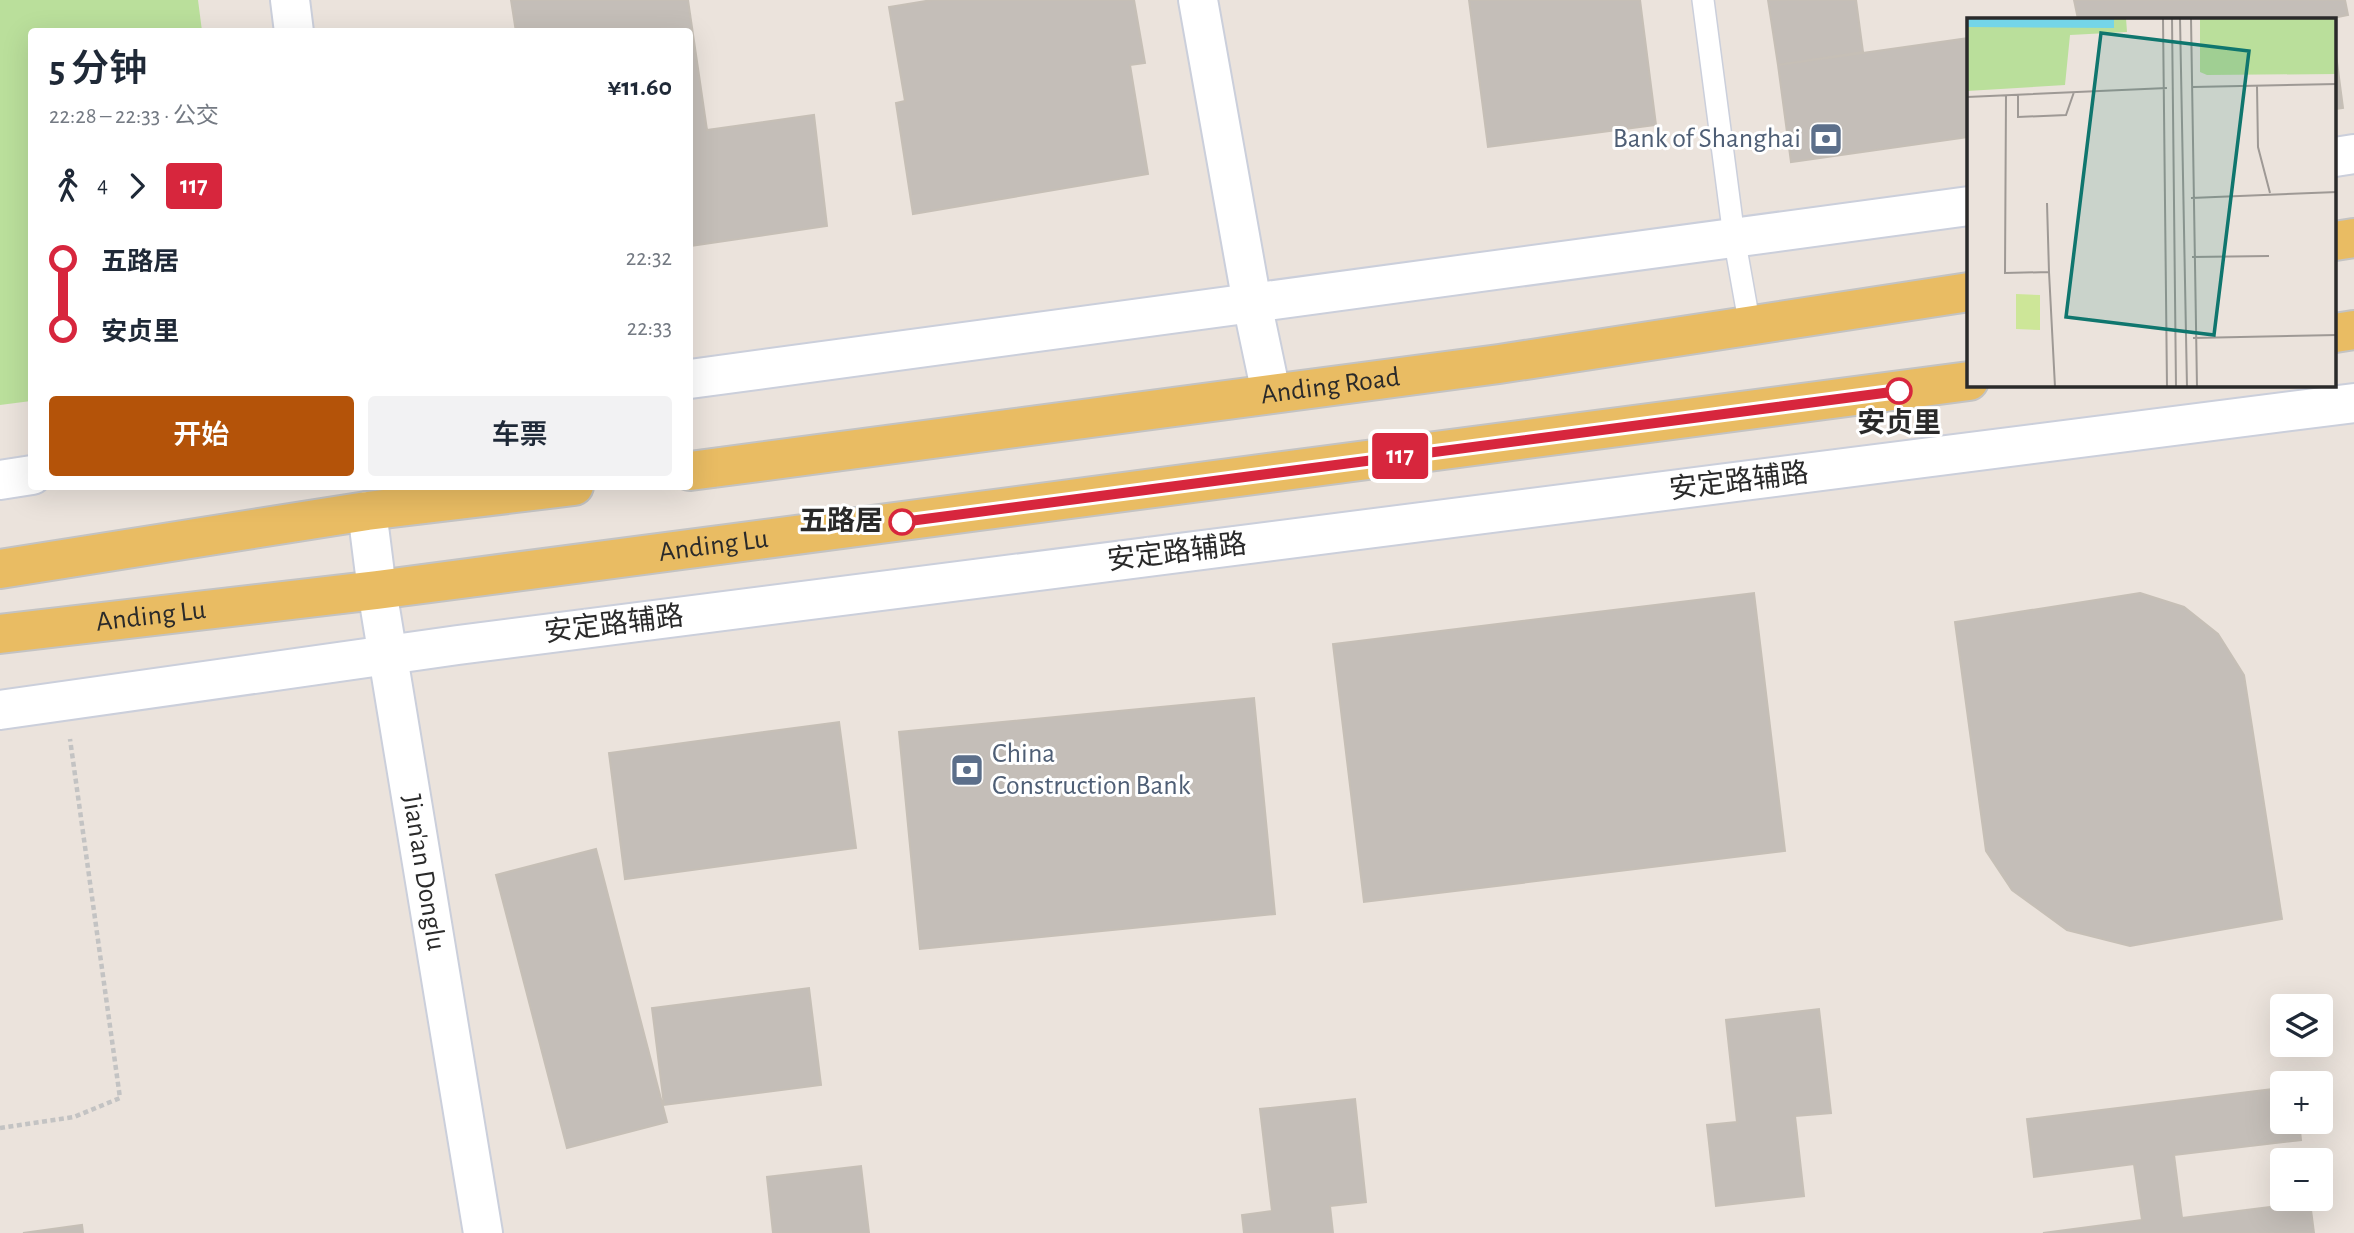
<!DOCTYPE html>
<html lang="zh">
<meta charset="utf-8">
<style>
:root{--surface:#fff;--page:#f2f2f3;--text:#1f2937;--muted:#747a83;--accent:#b45309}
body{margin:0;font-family:"Alegreya Sans","Noto Sans SC",sans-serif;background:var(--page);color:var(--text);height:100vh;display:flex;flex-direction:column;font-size:26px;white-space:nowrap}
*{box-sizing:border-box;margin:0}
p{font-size:23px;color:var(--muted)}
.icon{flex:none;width:38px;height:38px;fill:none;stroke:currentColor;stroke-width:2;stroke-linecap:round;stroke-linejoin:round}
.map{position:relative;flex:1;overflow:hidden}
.side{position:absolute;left:28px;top:28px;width:665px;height:462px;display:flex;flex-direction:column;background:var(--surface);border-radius:7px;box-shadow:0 7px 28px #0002}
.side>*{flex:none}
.badge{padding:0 14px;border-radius:5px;font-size:24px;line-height:46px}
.buttons{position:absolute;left:2270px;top:994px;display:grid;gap:14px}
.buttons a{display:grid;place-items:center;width:63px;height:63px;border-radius:7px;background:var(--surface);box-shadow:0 7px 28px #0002;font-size:35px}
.map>.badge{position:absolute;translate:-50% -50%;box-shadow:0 0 0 4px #fff}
.legs{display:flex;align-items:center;gap:10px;height:77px;padding:0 21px;font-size:23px}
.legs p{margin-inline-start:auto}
.summary{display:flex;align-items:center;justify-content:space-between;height:119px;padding:0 21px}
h1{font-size:38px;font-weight:600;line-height:52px}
.button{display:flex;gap:14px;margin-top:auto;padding:14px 21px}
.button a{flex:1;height:80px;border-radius:7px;background:var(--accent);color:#fff;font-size:28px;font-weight:600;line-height:80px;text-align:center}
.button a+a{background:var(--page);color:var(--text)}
ul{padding:0 21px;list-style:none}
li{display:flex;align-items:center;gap:24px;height:70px;font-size:26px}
li i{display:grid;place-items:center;width:10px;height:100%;margin:0 9px;background:currentColor}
li i::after{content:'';width:18px;height:18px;margin:-9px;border:5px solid;border-radius:50%;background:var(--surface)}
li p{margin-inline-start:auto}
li:first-child i{background:linear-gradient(#0000 50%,currentColor 0)}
li:last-child i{background:linear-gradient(currentColor 50%,#0000 0)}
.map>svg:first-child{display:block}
.green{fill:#badf9b}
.building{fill:#c4beb8;stroke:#c6bfb6;stroke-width:2}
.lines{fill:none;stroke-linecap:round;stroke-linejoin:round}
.lane-casing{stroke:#cbcfdb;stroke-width:24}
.street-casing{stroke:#cbcfdb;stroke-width:42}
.secondary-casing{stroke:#cbcfdb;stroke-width:42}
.primary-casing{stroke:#c3c3c3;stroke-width:42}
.path{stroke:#c3c3c3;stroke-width:4.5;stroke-dasharray:5 3.5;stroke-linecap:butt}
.lane{stroke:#fff;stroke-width:21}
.street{stroke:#fff;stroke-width:38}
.secondary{stroke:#fff;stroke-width:38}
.primary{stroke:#e9bc63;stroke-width:38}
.line-1-casing{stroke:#fff;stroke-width:16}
.line-1{stroke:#d7263d;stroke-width:10}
.stop-1-dot{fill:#fff;stroke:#d7263d;stroke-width:3.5}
.labels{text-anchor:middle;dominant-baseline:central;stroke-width:6;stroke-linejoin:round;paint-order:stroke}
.service-label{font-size:28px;fill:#4e5e75;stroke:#fff;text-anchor:end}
.street-label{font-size:28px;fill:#2a2a2a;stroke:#fff}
.stop-label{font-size:28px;font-weight:bold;fill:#2a2a2a;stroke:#fff}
.inset-road{fill:none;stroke:#9e9995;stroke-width:2}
.view{fill:#0f766e;fill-opacity:0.15;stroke:#0f766e;stroke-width:3.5}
.inset-edge{fill:none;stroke:#2a2a2a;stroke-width:3.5}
</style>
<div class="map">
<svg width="2354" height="1233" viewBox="0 0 2354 1233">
<rect width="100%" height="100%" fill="#ebe3dc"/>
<path class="green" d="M0,0H198L202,31L32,32L31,401L0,405Z"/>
<path class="building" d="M511,0H688L707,130L814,115L827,226L690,246V32H516Z
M932,0H1134L1145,63L1130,65L1148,174L913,214L896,103L905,101L889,7Z
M1469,0H1640L1656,125L1488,147Z
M1768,0H1856L1863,52L1778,65Z
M2074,0H2345L2348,15L2328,19H2078Z
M1969,38V137L1791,162L1778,65Z
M2335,47L2343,108L2335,109Z
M1754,593L1785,851L1364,902L1333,644Z
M2140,593L2184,607L2218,634L2244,675L2282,919L2130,946L2067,930L2012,890L1986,851L1955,622Z
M1254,698L1275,914L920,949L899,732Z
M839,722L856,848L625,879L609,753Z
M596,849L667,1122L567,1148L496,875Z
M809,988L821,1085L664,1105L652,1008Z
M1819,1009L1831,1113L1795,1116L1804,1196L1716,1206L1707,1125L1737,1122L1726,1020Z
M2282,1088V1122H2299L2301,1140L2174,1155L2182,1218L2310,1202L2314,1233H2043L2142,1220L2134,1164L2034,1177L2027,1119Z
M1355,1099L1366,1202L1330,1206L1333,1233H1244L1242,1215L1272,1211L1260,1109Z
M861,1166L869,1233H773L767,1177Z
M82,1225L83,1233H23Z"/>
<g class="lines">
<defs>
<path id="lane" d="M1703,0L1734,237L1750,327"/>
<g id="street">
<path d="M290,0L294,32"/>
<path d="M1198,0L1252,303L1271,393"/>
<path id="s1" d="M367,511L377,590L483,1233"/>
</g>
<path id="secondary" d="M2335,157L2354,154
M690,379L1969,206
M0,480L32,475
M0,710L458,645L2354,403"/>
<g id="primary">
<path d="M2335,241L2354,238"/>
<path d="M2335,333L2354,330"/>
<path id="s2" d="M690,471L1499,364L1969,292"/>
<path d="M0,569L367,511L574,486"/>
<path id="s3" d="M0,634L377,590L1969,381"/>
</g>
</defs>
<use href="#lane" class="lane-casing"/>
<use href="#street" class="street-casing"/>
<use href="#secondary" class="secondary-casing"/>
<use href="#primary" class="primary-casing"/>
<path class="path" d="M0,1128L74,1117L120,1098L70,739"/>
<use href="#lane" class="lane"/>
<use href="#street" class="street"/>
<use href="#secondary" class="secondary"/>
<use href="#primary" class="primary"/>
</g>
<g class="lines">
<defs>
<path id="line-1" d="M902,522L1899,391"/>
</defs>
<use href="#line-1" class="line-1-casing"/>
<use href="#line-1" class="line-1"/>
</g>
<defs>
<symbol id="bank-square" viewBox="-11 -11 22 22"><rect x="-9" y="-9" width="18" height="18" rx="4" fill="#5c6f8a" stroke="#fff"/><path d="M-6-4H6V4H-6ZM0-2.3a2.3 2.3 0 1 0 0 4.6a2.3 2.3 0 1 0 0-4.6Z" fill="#fff"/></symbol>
</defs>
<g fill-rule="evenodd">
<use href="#bank-square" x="1807" y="120" width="38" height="38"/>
<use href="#bank-square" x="948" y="751" width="38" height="38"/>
</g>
<g class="stop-1-dot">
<circle cx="1899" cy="391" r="12"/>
<circle cx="902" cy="522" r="12"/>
</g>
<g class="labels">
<g class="service-label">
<text x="1801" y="139">Bank of Shanghai</text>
<text x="992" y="754" text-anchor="start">China<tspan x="992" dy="32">Construction Bank</tspan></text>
</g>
<g class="street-label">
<text stroke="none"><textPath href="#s2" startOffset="646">Anding Road</textPath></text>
<text transform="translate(1739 482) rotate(-7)">安定路辅路</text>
<text stroke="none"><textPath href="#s3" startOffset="719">Anding Lu</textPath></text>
<text transform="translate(1177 553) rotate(-7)">安定路辅路</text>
<text stroke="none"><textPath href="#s3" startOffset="152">Anding Lu</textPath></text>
<text transform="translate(614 625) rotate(-7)">安定路辅路</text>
<text stroke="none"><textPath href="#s1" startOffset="366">Jian'an Donglu</textPath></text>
</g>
<g class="stop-label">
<text x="1899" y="424">安贞里</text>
<text x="883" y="522" text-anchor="end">五路居</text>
</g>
</g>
<g transform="translate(1967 18)">
<rect width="369" height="369" fill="#ebe3dc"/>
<path d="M0,0H159L160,14L103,17L98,67L0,73ZM233,0H369V56L240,57L233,54Z" fill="#badf9b"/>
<path d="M49,276L73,277V312L49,311Z" fill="#cde698"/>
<path d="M0,0H147V10L0,9Z" fill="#74d5e8"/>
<path class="inset-road" d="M196,0L200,369M205,0L209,369M213,0L220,369M224,0L230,369M290,68L291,129L303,175M226,69L370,66M51,76V99L99,97L107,74M39,77L38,255L82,254L80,185M0,79L200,70M224,180L370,174M225,239L302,238M82,254L88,369M226,320L370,317"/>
<path class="view" d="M134,15L282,33L247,317L99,299Z"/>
<rect width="369" height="369" class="inset-edge"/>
</g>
</svg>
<div class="buttons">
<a><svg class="icon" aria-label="layers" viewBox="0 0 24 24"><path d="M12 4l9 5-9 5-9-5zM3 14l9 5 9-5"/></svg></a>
<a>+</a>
<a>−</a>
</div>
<b class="badge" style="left:1400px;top:456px;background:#d7263d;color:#fff">117</b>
<section class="side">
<div class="summary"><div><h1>5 分钟</h1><p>22:28 – 22:33 · 公交</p></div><b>¥11.60</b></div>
<div class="legs"><svg class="icon" aria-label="walk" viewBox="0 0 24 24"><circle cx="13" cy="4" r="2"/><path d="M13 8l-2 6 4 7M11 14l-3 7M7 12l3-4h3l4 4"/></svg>4<svg class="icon" aria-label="forward" viewBox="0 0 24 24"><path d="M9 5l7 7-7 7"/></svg><b class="badge" style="background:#d7263d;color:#fff">117</b></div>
<ul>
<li><i style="color:#d7263d"></i><b>五路居</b><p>22:32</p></li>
<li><i style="color:#d7263d"></i><b>安贞里</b><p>22:33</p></li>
</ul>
<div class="button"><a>开始</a><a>车票</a></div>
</section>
</div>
